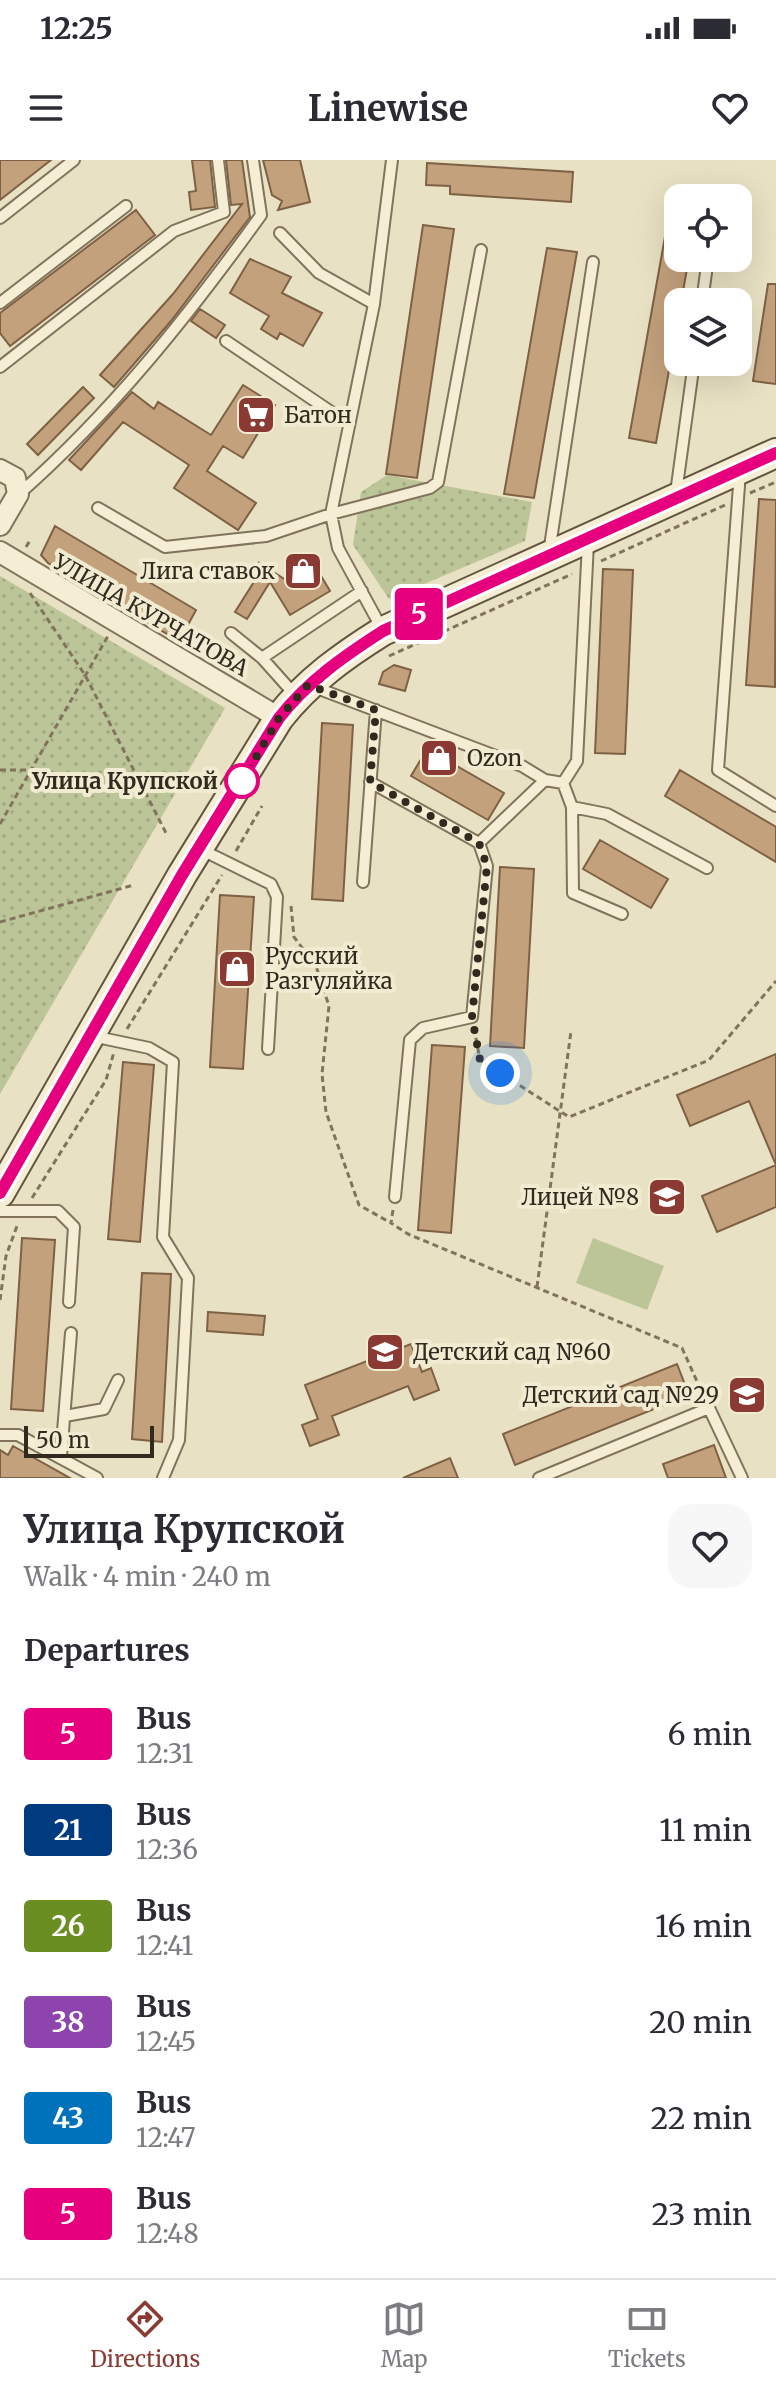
<!DOCTYPE html>
<meta charset="utf-8">
<style>
:root{--surface:#fff;--page:#f7f7f7;--text:#2b2b33;--muted:#7c7c81;--line:#e1e1e2;--accent:#8a3a32}
body{margin:0;font-family:Merriweather,serif;background:var(--page);color:var(--text);height:100vh;display:flex;flex-direction:column;font-size:30px;white-space:nowrap}
*{box-sizing:border-box;margin:0}
p{font-size:26px;color:var(--muted)}
.icon{flex:none;width:44px;height:44px;fill:none;stroke:currentColor;stroke-width:2;stroke-linecap:round;stroke-linejoin:round}
.map{position:relative;height:1318px;overflow:hidden}
.panel{display:flex;flex-direction:column;background:var(--surface);flex:1}
.panel>*{flex:none}
.badge{padding:0 16px;border-radius:6px;font-size:28px;line-height:52px}
.controls{position:absolute;left:664px;top:24px;display:grid;gap:16px}
.controls a{display:grid;place-items:center;width:88px;height:88px;border-radius:16px;background:var(--surface);box-shadow:0 8px 32px #0002;font-size:40px}
.scale{position:absolute;left:24px;bottom:20px;width:130px;box-sizing:border-box;padding-left:8px;border:4px solid #322a1e;border-top:0;font-size:22px;line-height:28px;white-space:nowrap;color:#322a1e;-webkit-text-stroke:6px #f1ebd2;paint-order:stroke}
.you{position:absolute;width:40px;height:40px;margin:-20px;border:6px solid #fff;border-radius:50%;background:#1a73e8;box-shadow:0 0 0 12px #1a73e833}
.map>.badge{position:absolute;translate:-50% -50%;box-shadow:0 0 0 4px #fff}
h2{padding:0 24px;font-size:30px;line-height:72px}
.round{display:grid;place-items:center;flex:none;width:84px;height:84px;border-radius:24px;background:var(--page)}
.head{display:flex;align-items:center;justify-content:space-between;height:136px;padding:0 24px}
h1{font-size:38px;font-weight:700;line-height:60px}
ul{padding:0;list-style:none}
li{display:flex;align-items:center;gap:24px;height:96px;padding:0 24px}
li div{flex:1}
li b{display:block;font-size:30px}
li em{font-style:normal}
li .badge{min-width:88px;font-weight:700;text-align:center}
.status{display:flex;justify-content:space-between;align-items:center;height:56px;padding:0 40px;background:var(--surface);direction:ltr}
.status svg{height:22px;fill:currentColor}
header{display:flex;justify-content:space-between;align-items:center;height:104px;padding:0 24px;background:var(--surface);font-size:36px;font-weight:700}
.tabs{display:flex;justify-content:space-around;align-items:center;height:112px;border-top:2px solid var(--line);background:var(--surface);font-size:22px;color:var(--muted)}
.tabs a{display:grid;justify-items:center;gap:4px}
.tabs .active{color:var(--accent)}
.map>svg:first-child{display:block}
.grass{fill:#bcc598}
.park{fill:url(#park-dots)}
.building{fill:#c3a17d;stroke:#7e6144;stroke-width:2}
.lines{fill:none;stroke-linecap:round;stroke-linejoin:round}
.lane-casing{stroke:#81735c;stroke-width:14}
.street-casing{stroke:#81735c;stroke-width:24}
.secondary-casing{stroke:#63553f;stroke-width:32}
.path{stroke:#81735c;stroke-width:3;stroke-dasharray:6 4;stroke-linecap:butt}
.lane{stroke:#f5eed5;stroke-width:10}
.street{stroke:#f5eed5;stroke-width:20}
.secondary{stroke:#f5eed5;stroke-width:28}
.line-casing{stroke:#fff;stroke-width:18}
.line{stroke:#e6007e;stroke-width:12}
.walk{stroke:#322a1e;stroke-width:8;stroke-dasharray:0 14.4}
.stop-dot{fill:#fff;stroke:#e6007e;stroke-width:4}
.labels{text-anchor:middle;dominant-baseline:central;stroke-width:8;stroke-linejoin:round;paint-order:stroke}
.poi-label{font-size:22px;fill:#322a1e;stroke:#f1ebd2;text-anchor:start}
.street-label{font-size:22px;fill:#322a1e;stroke:#f1ebd2}
.stop-label{font-size:22px;font-weight:bold;fill:#322a1e;stroke:#f1ebd2;text-anchor:end}
</style>
<div class="status"><b>12:25</b><svg viewBox="0 0 49 12"><path d="M0 12V9h3v3zM5 12V6h3v6zM10 12V3h3v9zM15 12V0h3v12zM26 1h20v11H26zM47 4h2v5h-2z"/></svg></div>
<header><svg class="icon" aria-label="menu" viewBox="0 0 24 24"><path d="M4 6h16M4 12h16M4 18h16"/></svg>Linewise<svg class="icon" aria-label="heart" viewBox="0 0 24 24"><path d="M12 20l-8-8c-3-5 5-10 8-4 3-6 11-1 8 4z"/></svg></header>
<div class="map">
<svg width="776" height="1318" viewBox="0 0 776 1318">
<defs>
<pattern id="park-dots" width="8" height="8" patternUnits="userSpaceOnUse" patternTransform="scale(2)"><rect width="8" height="8" fill="#bcc598"/><path d="M2 2h.1M6 6h.1" fill="none" stroke="#a2a983" stroke-width="1.8" stroke-linecap="round"/></pattern>
</defs>
<rect width="100%" height="100%" fill="#e9e1c3"/>
<path class="grass" d="M593,1078L664,1106L647,1150L576,1123Z"/>
<path class="park" d="M387,315L532,342L525,381L389,439L353,385L361,332Z
M0,416L225,548L0,934Z"/>
<path class="building" d="M0,0H51L0,40Z
M192,0H210L215,47L191,50L189,32L196,31Z
M226,0H242L250,57L171,161L114,227L100,215L173,134L242,44L231,45Z
M263,0H300L310,42L278,50L282,41L272,35Z
M427,3L573,12L571,42L450,34V26L426,25Z
M671,43H678V98H689L681,142H678V160L656,283L629,278Z
M136,50L155,75L10,186L0,173V153Z
M423,65L454,69L417,318L386,314Z
M547,88L577,92L534,338L504,334Z
M250,99L291,117L282,133L322,153L303,186L280,173L277,179L261,169L269,156L230,133Z
M768,124H776V224L753,221Z
M200,149L225,165L216,178L191,161Z
M243,225L275,245L243,298L223,286L207,311L256,343L238,370L174,328L189,305L123,262L81,310L69,300L132,232L154,249L158,242L211,275Z
M83,227L94,238L38,295L27,284Z
M759,339L776,340L775,527L746,525Z
M55,366L196,450L179,481L48,403L41,395Z
M258,402L289,422L315,406L330,431L290,455L270,422L247,459L235,452L262,409Z
M603,409L633,410L625,594L595,593Z
M394,505L411,510L405,531L379,524L383,512Z
M322,563L353,565L343,741L312,739Z
M427,589L504,633L488,660L411,616Z
M680,610L776,667V702L665,636Z
M600,680L668,719L651,748L583,709Z
M500,707L534,709L524,888L490,886Z
M220,735L254,737L243,909L210,907Z
M432,885L465,887L451,1073L418,1070Z
M776,894V1005L749,941L690,966L677,935Z
M123,902L154,905L140,1082L108,1079Z
M776,1005V1047L717,1072L702,1036Z
M22,1078L55,1080L43,1251L11,1249Z
M142,1113L171,1114L162,1282L132,1279Z
M208,1152L265,1156L263,1175L207,1171Z
M411,1184L422,1212L431,1208L439,1230L414,1240L408,1226L332,1256L339,1275L310,1286L302,1265L318,1259L305,1225Z
M677,1204L689,1235L515,1305L503,1274Z
M714,1285L726,1318H668L663,1304Z
M13,1286L70,1318H0V1290L8,1295Z
M450,1298L458,1318H403Z"/>
<g class="lines">
<defs>
<path id="lane" d="M0,58L74,0
M280,73L319,113L374,144
M702,142L708,98
M0,143L126,46
M226,181L349,264
M0,207L174,71L224,52L218,0
M740,312L718,610L776,646
M676,333L694,202
M19,334C112,252 189,155 261,55L253,0
M98,348L165,387L266,376L331,354L430,328L438,322L481,90
M549,393L593,102
M382,469L338,388L331,354L374,144L392,0
M231,473L262,498L295,535
M262,498L362,431
M314,527L522,606L545,620L563,623L577,601L588,383
M370,622L479,683L545,620
M563,623L572,647L573,733L622,754
M572,647L607,654L707,708
M200,689L271,724L277,737L268,889
M363,722L376,550
M92,876L149,888L173,902L163,1077L188,1118L179,1280L163,1318
M395,1037L410,880L423,868L472,857L487,706L479,683
M0,1051H58L74,1067L69,1142
M65,1256L104,1249L118,1220
M0,1275H18L97,1318
M61,1296L71,1173
M539,1318L709,1248L742,1318"/>
<path id="street" d="M0,310L15,318L18,334L0,365
M0,392L279,558"/>
<path id="secondary" d="M0,1033L182,715L279,558C308,521 343,496 383,471L776,293"/>
</defs>
<use href="#lane" class="lane-casing"/>
<use href="#street" class="street-casing"/>
<use href="#secondary" class="secondary-casing"/>
<path class="path" d="M750,333L776,322
M26,387L31,379
M601,401L725,345
M30,433L85,515L166,673
M389,496L572,414
M0,610H29
M0,664L108,476
M236,691L262,646
M291,746L294,777L316,806L329,846L322,914L326,952L359,1045L391,1063
M0,762L134,725
M474,868L480,900L569,957L709,900L776,821
M127,869L222,715
M32,1038L106,920L114,892
M393,1050L391,1063L408,1074L682,1188L704,1237
M537,1127L571,871
M0,1140L6,1096L17,1066"/>
<use href="#lane" class="lane"/>
<use href="#street" class="street"/>
<use href="#secondary" class="secondary"/>
</g>
<g class="lines">
<defs>
<path id="line" d="M0,1033L182,715L279,558C308,521 344,496 383,471L776,293"/>
</defs>
<use href="#line" class="line-casing"/>
<use href="#line" class="line"/>
<path class="walk" d="M242,621L279,558L308,525L376,550L370,622L479,683L487,706L472,857L480,900L500,913"/>
</g>
<defs>
<symbol id="supermarket-square" viewBox="-11 -11 22 22"><rect x="-9" y="-9" width="18" height="18" rx="4" fill="#8a3a32" stroke="#f1ebd2"/><path d="M-6-5.5h2.5l.6 2H6L4.5 2H-2.5L-4.4-4H-6ZM-1.5 3.2a1.3 1.3 0 1 0 .1 0ZM3 3.2a1.3 1.3 0 1 0 .1 0Z" fill="#fff"/></symbol>
<symbol id="shop-square" viewBox="-11 -11 22 22"><rect x="-9" y="-9" width="18" height="18" rx="4" fill="#8a3a32" stroke="#f1ebd2"/><path d="M-5-2.5h2.3a2.7 3.5 0 0 1 5.4 0H5L5.5 6h-11ZM-1.5-2.5h3a1.5 2.3 0 0 0-3 0Z" fill="#fff"/></symbol>
<symbol id="school-square" viewBox="-11 -11 22 22"><rect x="-9" y="-9" width="18" height="18" rx="4" fill="#8a3a32" stroke="#f1ebd2"/><path d="M0-5L7-2L0 1L-7-2ZM-4 1L0 2.5L4 1V4Q0 6-4 4Z" fill="#fff"/></symbol>
</defs>
<g fill-rule="evenodd">
<use href="#supermarket-square" x="234" y="233" width="44" height="44"/>
<use href="#shop-square" x="281" y="389" width="44" height="44"/>
<use href="#shop-square" x="417" y="576" width="44" height="44"/>
<use href="#shop-square" x="215" y="787" width="44" height="44"/>
<use href="#school-square" x="645" y="1015" width="44" height="44"/>
<use href="#school-square" x="363" y="1170" width="44" height="44"/>
<use href="#school-square" x="725" y="1213" width="44" height="44"/>
</g>
<circle class="stop-dot" cx="242" cy="621" r="16"/>
<g class="labels">
<g class="poi-label">
<text x="284" y="255">Батон</text>
<text x="275" y="411" text-anchor="end">Лига ставок</text>
<text x="467" y="598">Ozon</text>
<text x="265" y="796">Русский<tspan x="265" dy="25">Разгуляйка</tspan></text>
<text x="639" y="1037" text-anchor="end">Лицей №8</text>
<text x="413" y="1192">Детский сад №60</text>
<text x="719" y="1235" text-anchor="end">Детский сад №29</text>
</g>
<g class="street-label">
<text transform="translate(151 455) rotate(30)">УЛИЦА КУРЧАТОВА</text>
</g>
<g class="stop-label">
<text x="218" y="621">Улица Крупской</text>
</g>
</g>
</svg>
<div class="controls">
<a><svg class="icon" aria-label="locate" viewBox="0 0 24 24"><circle cx="12" cy="12" r="6"/><path d="M12 2v4M12 18v4M2 12h4M18 12h4"/></svg></a>
<a><svg class="icon" aria-label="layers" viewBox="0 0 24 24"><path d="M12 4l9 5-9 5-9-5zM3 14l9 5 9-5"/></svg></a>
</div>
<div class="scale">50 m</div>
<div class="you" style="left:500px;top:913px"></div>
<b class="badge" style="left:419px;top:454px;background:#e6007e;color:#fff">5</b>
</div>
<section class="panel">
<div class="head"><div><h1>Улица Крупской</h1><p>Walk · 4 min · 240 m</p></div><a class="round"><svg class="icon" aria-label="heart" viewBox="0 0 24 24"><path d="M12 20l-8-8c-3-5 5-10 8-4 3-6 11-1 8 4z"/></svg></a></div>
<h2>Departures</h2>
<ul>
<li><span class="badge" style="background:#e6007e;color:#fff">5</span><div><b>Bus</b><p>12:31</p></div><em>6 min</em></li>
<li><span class="badge" style="background:#003b80;color:#fff">21</span><div><b>Bus</b><p>12:36</p></div><em>11 min</em></li>
<li><span class="badge" style="background:#6b8e23;color:#fff">26</span><div><b>Bus</b><p>12:41</p></div><em>16 min</em></li>
<li><span class="badge" style="background:#8e44ad;color:#fff">38</span><div><b>Bus</b><p>12:45</p></div><em>20 min</em></li>
<li><span class="badge" style="background:#0072bc;color:#fff">43</span><div><b>Bus</b><p>12:47</p></div><em>22 min</em></li>
<li><span class="badge" style="background:#e6007e;color:#fff">5</span><div><b>Bus</b><p>12:48</p></div><em>23 min</em></li>
</ul>
</section>
<nav class="tabs">
<a class="active"><svg class="icon" aria-label="directions" viewBox="0 0 24 24"><path d="M12 3l9 9-9 9-9-9zM9 14v-3h6M13 9l2 2-2 2"/></svg>Directions</a>
<a><svg class="icon" aria-label="map" viewBox="0 0 24 24"><path d="M3 6l6-2 6 2 6-2v14l-6 2-6-2-6 2zM9 4v14M15 6v14"/></svg>Map</a>
<a><svg class="icon" aria-label="tickets" viewBox="0 0 24 24"><path d="M3 7h18v10H3zM15 7v10"/></svg>Tickets</a>
</nav>
